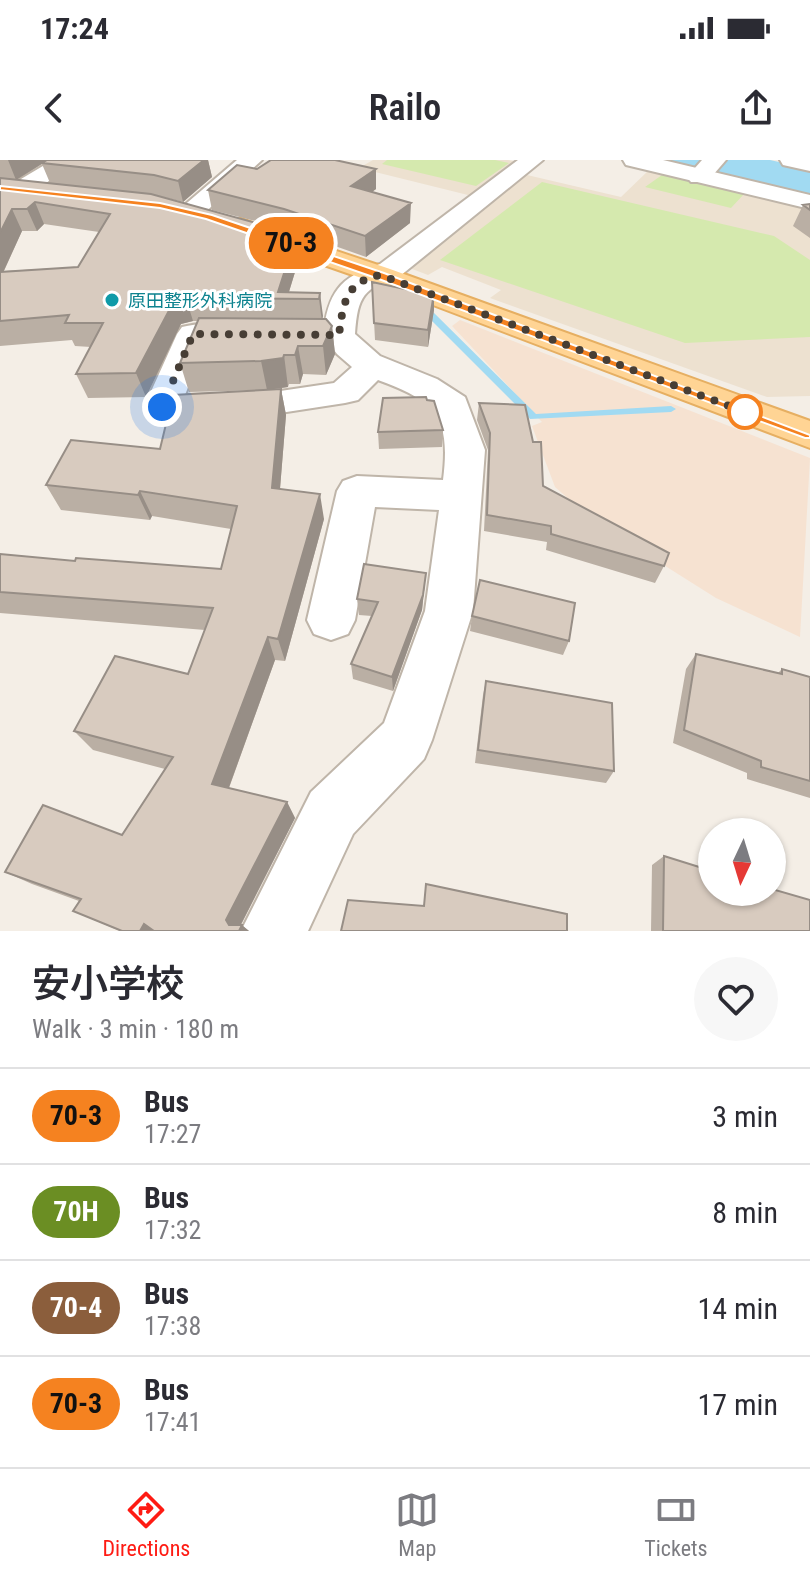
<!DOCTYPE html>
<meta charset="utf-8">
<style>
:root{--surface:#fff;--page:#f7f7f7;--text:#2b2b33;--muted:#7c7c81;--line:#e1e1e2;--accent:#fe1b13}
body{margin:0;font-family:"Roboto Condensed","Noto Sans JP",sans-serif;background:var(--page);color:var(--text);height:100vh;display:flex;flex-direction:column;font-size:30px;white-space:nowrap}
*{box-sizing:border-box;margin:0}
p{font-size:26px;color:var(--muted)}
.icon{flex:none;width:44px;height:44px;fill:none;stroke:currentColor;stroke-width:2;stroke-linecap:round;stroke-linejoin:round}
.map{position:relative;height:771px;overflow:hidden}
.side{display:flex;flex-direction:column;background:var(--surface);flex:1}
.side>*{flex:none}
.badge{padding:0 16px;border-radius:26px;font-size:28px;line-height:52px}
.needle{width:52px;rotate:184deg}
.tools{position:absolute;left:698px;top:658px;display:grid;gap:16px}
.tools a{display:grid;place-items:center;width:88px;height:88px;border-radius:50%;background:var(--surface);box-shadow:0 2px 6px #0004;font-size:40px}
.you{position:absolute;width:40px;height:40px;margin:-20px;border:6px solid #fff;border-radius:50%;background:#1a73e8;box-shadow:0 0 0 12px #1a73e833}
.map>.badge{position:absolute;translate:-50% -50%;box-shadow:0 0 0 4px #fff}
.round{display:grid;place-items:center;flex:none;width:84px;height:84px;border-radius:42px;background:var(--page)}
.summary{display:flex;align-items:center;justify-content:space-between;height:136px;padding:0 32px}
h1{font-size:38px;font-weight:600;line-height:60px}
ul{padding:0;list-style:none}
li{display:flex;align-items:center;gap:24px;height:96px;padding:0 32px;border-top:2px solid var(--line)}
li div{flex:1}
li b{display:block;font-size:30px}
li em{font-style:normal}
li .badge{min-width:88px;font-weight:700;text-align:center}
.status{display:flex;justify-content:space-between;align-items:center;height:56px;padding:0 40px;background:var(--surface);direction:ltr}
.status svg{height:22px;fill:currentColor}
header{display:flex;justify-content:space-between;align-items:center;height:104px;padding:0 32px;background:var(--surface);font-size:36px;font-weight:600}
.dock{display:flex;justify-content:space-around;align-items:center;height:112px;border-top:2px solid var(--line);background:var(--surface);font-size:22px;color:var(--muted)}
.dock a{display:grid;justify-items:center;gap:4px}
.dock .selected{color:var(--accent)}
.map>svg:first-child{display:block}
.commercial{fill:#f6e2d1}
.education{fill:#ede1d0}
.green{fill:#d5e9ae}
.water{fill:#a1daf2}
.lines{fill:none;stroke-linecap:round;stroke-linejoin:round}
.stream{fill:#a1daf2;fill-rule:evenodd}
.minor-casing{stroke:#bfb5a9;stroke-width:4}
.tertiary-casing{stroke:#bfb5a9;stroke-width:4}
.primary-casing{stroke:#e6af62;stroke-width:4}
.minor{fill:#fff;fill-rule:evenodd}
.tertiary{fill:#fff;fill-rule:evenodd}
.primary{fill:#ffd494;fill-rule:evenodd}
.wall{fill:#baafa4;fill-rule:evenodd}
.shaded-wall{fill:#978e86}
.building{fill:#d8cbbf;stroke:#978e86;stroke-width:2}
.line{fill:#f58220;stroke:#fff;stroke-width:2}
.walk{stroke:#473e35;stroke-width:8;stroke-dasharray:0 14.4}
.culture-dot{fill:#0f9aa8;stroke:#fff;stroke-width:3}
.stop-dot{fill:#fff;stroke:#f58220;stroke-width:4}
.labels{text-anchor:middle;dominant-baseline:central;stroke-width:6;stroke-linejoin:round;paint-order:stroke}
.far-culture-label{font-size:18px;fill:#0d838f;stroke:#fff;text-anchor:start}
</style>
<div class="status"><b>17:24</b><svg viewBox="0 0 49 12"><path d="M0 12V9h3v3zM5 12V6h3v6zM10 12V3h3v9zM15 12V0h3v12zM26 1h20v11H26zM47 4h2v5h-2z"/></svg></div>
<header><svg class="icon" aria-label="back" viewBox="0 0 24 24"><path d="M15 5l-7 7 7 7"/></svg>Railo<svg class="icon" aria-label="share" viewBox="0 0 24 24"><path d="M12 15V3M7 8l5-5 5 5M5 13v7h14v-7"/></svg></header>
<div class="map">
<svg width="810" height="771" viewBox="0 0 810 771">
<rect width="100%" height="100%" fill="#f4eee6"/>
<path class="commercial" d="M460,160L810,298L800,477L716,438L594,361L555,327L532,266L542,262L452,166Z"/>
<path class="education" d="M373,0H508L517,2L472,36L359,8Z
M649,10L810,46V236L767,237L490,138L501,130L442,107L428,115L407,107L527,15L621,37Z"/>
<path class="green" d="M387,0H495L509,3L476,26L382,4Z
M662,15L744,34L731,48L645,27Z
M542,22L774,76L810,100V177L685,183L440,100Z"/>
<path class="water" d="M662,0H770L810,9V35Z"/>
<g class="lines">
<path class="stream" d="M423,148H429L536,254L671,246L676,249L671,252L530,259L423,152Z"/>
<defs>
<path id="minor" d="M53,0H80L37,29H21L17,24L21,19Z
M237,0H262L199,58H181L177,53L181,48Z
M518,0H543L400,116C363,129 358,135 355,174L380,196L437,219L465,237L485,290L473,451L432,580L424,599L353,674L308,771H241L311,632L384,563L425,451L439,350L375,347L355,460L348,474L331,480L314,474L307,460L337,331L343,321L357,316L443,320C451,257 436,241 378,220L358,240L345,243L267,255L162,259L149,255L144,247L177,174L182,167C198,163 216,163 232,167L237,174L232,181L205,184L185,235L267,233L334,223L352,207L337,194L323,175C328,133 339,117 380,104Z
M623,0H663L810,35V49L626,5Z
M780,0H810V11L783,5Z"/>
<path id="tertiary" d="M702,0H726L707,22H691L687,17Z"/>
<path id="primary" d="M241,59L390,109L810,261V288L370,121L232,73L228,67L232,61Z"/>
</defs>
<use href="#minor" class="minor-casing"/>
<use href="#tertiary" class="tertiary-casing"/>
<use href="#primary" class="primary-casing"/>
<use href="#minor" class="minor"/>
<use href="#tertiary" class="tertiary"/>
<use href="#primary" class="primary"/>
</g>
<path class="wall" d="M0,0H208L212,17L183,42L155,35L299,99L289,132L320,133L322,159L332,166L335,194L326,215L303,214L300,224H289L288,227L267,230L189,232L180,203L198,161H193L181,164L146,237L88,238L76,214L91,187L75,186L72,180L0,186ZM42,4L50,23L17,20ZM44,64L99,72L78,107L4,111L22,71H37Z
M376,9V29L372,32L410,63L366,97L287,69L212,50L208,30Z
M810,44V78L793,66L803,45Z
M372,122L434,150L428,187L375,180Z
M281,229L286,255L280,329L324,359L285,501L275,500L229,628L287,642L295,658L241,765L249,771H120L73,751L79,741L32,724L5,712L122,675L165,609L93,590L74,571L188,514L205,470L0,453V394L75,401L221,409L231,369L152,356L150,360L61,350L46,325L160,289Z
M427,240L443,270L442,287L379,289L378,272Z
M479,243L543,326L664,406L655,423L546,390L547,382L484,371L488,290L477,260Z
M426,413L422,450L393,531L353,519L351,504L372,456L359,455L357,439Z
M472,456L569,481L563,495L470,471Z
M696,494L778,513L782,509L810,517V638L747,619V613L673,583L686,509Z
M486,521L614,611L606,623L475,603L483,535Z
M664,696L810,771H651L652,705Z"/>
<path class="shaded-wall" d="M8,0H48L16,20Z
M204,0H208L212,17L183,42L178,21Z
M376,9V29L352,46L351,26Z
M35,42L44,64L37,71L27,49Z
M411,43L410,63L366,97L365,76Z
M12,49L22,71L0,119V73Z
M296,76L299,99L287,138L278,132Z
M320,133L323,156L322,162L319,139Z
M434,133V150L428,187V170Z
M186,138L193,161L181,164L146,237L136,213L174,141Z
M332,166L335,194L326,215L323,186Z
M298,186L303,214L300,224L295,195Z
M284,195L288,227L267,230L261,201Z
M281,229L286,255L278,353L272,328Z
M140,331L152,356L150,360L138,335Z
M320,334L324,359L285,501L278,479Z
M426,413L422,450L393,531L392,517Z
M268,477L275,500L224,641L212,624Z
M287,642L295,658L238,770L242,765L249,771H237L229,765L226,760Z
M144,764L156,771H140Z"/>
<path class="building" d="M47,0H204L178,21L154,15L42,3Z
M271,0H335L376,9L351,26L411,43L365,76L284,49L208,30L237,5L257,9Z
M0,18L151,34L263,65L296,76L278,132L320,133L319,139L186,138L174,141L136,213L76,214L103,163H65L69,155L0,161V112L78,107L110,54L35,42L27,49H12L0,73Z
M810,44V50L803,45Z
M372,122L409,130L413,125L434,133L428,170L374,163Z
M199,158L326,159L332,166L323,186H298L295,195H284L283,198L261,201L180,203Z
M281,229L272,328L320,334L278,479L268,477L212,624L287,642L226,760L229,765H242L239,771H154L144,764L140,771H122L73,751L81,739L5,712L43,645L122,675L173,597L74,571L115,496L188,514L213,448L0,432V394L75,401L76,398L221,409L237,346L140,331L138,335L46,325L71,280L160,289L173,235Z
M426,237L427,240L434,241L443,270L378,272L383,238Z
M479,243L525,245L533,282H541L543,326L669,393L664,406L551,374V366L487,355L490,273Z
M364,404L426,413L423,435L392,517L351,504L378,442L357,439Z
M480,420L575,443L569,481L472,456Z
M696,494L782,514V509L810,517V621L761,607V601L684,570Z
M486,521L612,543L614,611L478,590Z
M664,696L712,711V732H772V729L810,740V771H663Z
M426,724L567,754V771H341L348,740L424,746Z"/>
<path class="line" d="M0,26L160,43L212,55L384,113L810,275V278H805L376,118L206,59L160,48L0,30Z"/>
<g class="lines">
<path class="walk" d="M162,247L193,174L339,175C343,144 345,122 380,115L745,252"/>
</g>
<circle class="culture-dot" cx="112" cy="140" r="8"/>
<circle class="stop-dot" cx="745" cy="252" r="16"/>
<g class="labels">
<g class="far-culture-label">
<text x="128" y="140">原田整形外科病院</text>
</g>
</g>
</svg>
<div class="tools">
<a><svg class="needle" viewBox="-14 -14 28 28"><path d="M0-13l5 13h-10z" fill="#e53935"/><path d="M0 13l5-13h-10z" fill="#7c7c81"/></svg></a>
</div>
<div class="you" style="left:162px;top:247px"></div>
<b class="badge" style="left:291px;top:83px;background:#f58220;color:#111">70-3</b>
</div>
<section class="side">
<div class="summary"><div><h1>安小学校</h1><p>Walk · 3 min · 180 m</p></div><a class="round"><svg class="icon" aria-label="heart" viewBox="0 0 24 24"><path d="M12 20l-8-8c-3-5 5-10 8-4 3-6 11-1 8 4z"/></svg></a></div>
<ul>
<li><span class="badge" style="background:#f58220;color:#111">70-3</span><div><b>Bus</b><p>17:27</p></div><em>3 min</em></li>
<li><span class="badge" style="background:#6b8e23;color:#fff">70H</span><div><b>Bus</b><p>17:32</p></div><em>8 min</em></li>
<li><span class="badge" style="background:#8b5e3c;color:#fff">70-4</span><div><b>Bus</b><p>17:38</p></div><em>14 min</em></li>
<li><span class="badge" style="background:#f58220;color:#111">70-3</span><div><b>Bus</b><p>17:41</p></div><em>17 min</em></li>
</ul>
</section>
<nav class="dock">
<a class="selected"><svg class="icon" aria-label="directions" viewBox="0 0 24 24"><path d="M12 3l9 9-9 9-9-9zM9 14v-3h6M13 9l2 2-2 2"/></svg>Directions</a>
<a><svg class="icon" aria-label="map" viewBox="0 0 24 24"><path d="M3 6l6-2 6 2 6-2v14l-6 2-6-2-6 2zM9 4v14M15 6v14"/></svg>Map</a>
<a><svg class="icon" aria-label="tickets" viewBox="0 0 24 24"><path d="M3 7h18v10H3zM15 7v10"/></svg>Tickets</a>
</nav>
